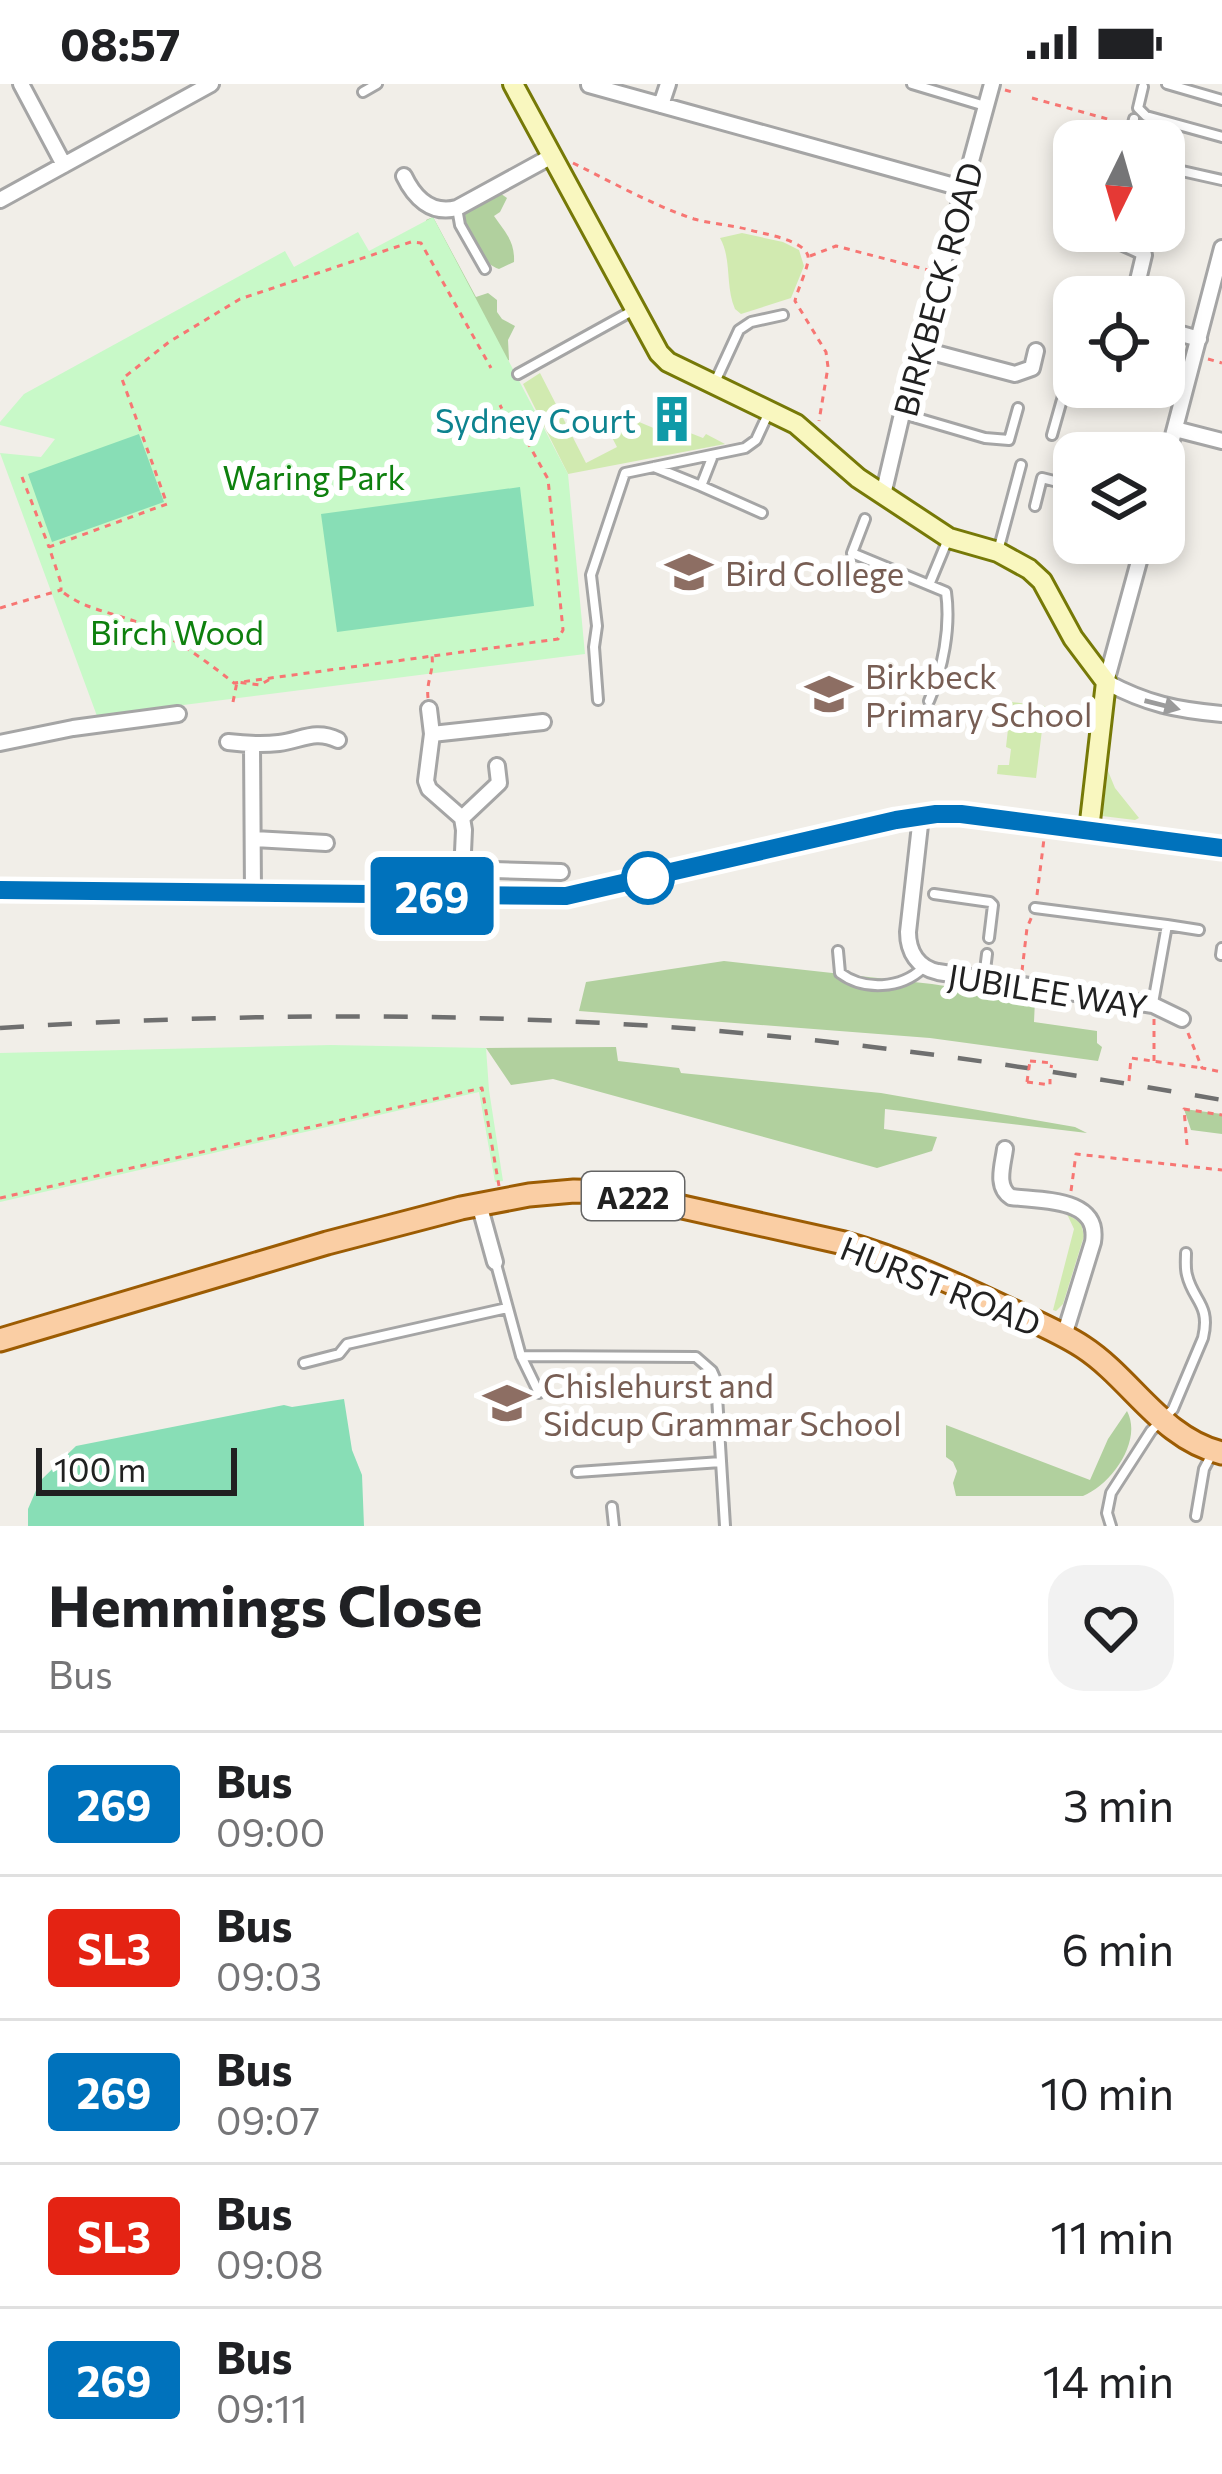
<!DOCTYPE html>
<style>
:root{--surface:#fff;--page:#f2f2f2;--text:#202124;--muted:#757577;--line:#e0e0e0}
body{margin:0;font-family:Commissioner,sans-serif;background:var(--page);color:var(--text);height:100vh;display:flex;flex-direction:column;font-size:45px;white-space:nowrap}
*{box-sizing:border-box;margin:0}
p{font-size:39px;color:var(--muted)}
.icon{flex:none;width:66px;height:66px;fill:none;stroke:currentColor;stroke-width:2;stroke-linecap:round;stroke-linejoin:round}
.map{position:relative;height:1442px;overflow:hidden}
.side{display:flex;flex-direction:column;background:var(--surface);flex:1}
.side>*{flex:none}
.badge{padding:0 24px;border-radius:9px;font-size:42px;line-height:78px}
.needle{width:78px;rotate:185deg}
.buttons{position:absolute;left:1053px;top:36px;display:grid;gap:24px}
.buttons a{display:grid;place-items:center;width:132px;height:132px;border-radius:24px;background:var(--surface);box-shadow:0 6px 18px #0003;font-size:60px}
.scale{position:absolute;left:36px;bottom:30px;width:201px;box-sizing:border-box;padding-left:12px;border:6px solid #212121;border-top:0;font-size:33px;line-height:42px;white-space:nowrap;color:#212121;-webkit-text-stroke:9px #fff;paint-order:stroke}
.map>.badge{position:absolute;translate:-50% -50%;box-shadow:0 0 0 6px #fff}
.round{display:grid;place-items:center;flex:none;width:126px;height:126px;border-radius:36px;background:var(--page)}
.summary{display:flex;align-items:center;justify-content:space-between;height:204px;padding:0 48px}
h1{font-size:57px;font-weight:700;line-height:90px}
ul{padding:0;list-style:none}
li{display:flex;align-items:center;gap:36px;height:144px;padding:0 48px;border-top:3px solid var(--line)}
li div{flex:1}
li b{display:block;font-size:45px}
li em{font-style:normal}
li .badge{min-width:132px;font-weight:700;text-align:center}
.status{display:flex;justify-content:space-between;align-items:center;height:84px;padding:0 60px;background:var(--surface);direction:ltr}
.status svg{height:33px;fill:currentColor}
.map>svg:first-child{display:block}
.grass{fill:#d1eab0}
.forest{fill:#b1d09e}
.park{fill:#c8f9c8}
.pitch{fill:#88deb6}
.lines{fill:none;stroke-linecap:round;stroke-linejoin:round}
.lane-casing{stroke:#a5a5a5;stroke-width:14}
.street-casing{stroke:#a5a5a5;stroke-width:20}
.secondary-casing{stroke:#767907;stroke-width:24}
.primary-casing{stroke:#9c5c03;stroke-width:27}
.path{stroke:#f77673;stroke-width:3;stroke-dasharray:6 6;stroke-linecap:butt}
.lane{stroke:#fff;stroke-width:8}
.street{stroke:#fff;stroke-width:14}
.secondary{stroke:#f9f7bf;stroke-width:18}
.primary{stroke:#facea4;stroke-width:21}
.rail{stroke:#6f6f6f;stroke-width:4.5;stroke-dasharray:24 24;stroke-linecap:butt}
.path-bridge{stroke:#f77673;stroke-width:3;stroke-dasharray:6 6;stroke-linecap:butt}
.oneway{fill:#9b9b9b}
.line-casing{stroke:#fff;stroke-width:27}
.line{stroke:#0072bc;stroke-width:18}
.stop-dot{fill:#fff;stroke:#0072bc;stroke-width:6}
.labels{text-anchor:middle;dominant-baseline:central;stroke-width:12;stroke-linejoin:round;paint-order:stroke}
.shield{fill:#fff;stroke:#646464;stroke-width:3}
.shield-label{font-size:30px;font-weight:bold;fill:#212121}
.street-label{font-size:33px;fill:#212121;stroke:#fff}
.culture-label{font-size:33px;fill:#0d838f;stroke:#fff;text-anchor:end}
.park-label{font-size:33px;fill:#0e800e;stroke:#fff}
.education-label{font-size:33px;fill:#785e54;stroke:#fff;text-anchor:start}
</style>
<div class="status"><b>08:57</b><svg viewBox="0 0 49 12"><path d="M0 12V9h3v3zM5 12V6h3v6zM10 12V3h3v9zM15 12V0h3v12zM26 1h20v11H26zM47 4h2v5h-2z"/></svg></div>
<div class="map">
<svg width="1222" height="1442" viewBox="0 0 1222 1442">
<rect width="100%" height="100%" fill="#f1eee8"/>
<path class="grass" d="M742,149L783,158L799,166L804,182L791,214L741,230L735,225C725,202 732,175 720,154Z
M540,289L586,379L617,363L604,338L620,330L675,353L680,345L703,354L706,350L725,360L568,390L523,300Z
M1011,618L1045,622L1036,694L997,690L998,681H1009L1011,665L1006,663Z
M1108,687L1115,704L1139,734L1135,736L1102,732Z
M1067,1130L1081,1139L1084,1152L1063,1220L1056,1227L1053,1226L1074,1145Z"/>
<path class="forest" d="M497,107L507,114L500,128L494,132C505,148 515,157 514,178L499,185C478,178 461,146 464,125Z
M433,133L476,213L488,209L497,216V228L502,235L515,242L508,256L509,276L502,280L426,136Z
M724,877L932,900L1035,916L1034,938L1097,947V959L1102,963L1098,977L930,954L579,927L586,898Z
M616,963L618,977L679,984L681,989L881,1009L1075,1043L1087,1049L885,1025L884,1045L937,1053L932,1067L877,1084L553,995L511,1001L486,964Z
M1184,1025L1222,1030V1050L1191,1046Z
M1127,1327C1143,1357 1111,1401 1083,1412H956L953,1399L957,1387L953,1378L946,1373V1341L1090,1396L1108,1355Z"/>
<path class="park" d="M433,133L568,390L585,570L97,632L0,369L41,373L55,355L0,341V338L24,310L285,167L294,183L358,148L369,167Z
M331,961L486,964L489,1006L503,1097L495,1098L479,1008L0,1118V969Z"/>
<path class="pitch" d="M139,350L164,418L52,458L28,390Z
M520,403L534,522L337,548L321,430Z
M344,1315L352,1366L362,1391L364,1442H28V1425L40,1397L76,1362L284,1321L292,1323Z"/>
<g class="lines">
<defs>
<path id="lane" d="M912,0L985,22
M1167,0L1222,16
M1143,3L1138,24L1146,32L1222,53
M363,8L377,0
M1129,57L1134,35
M1164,83L1222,96
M457,124L460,141L485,185
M1107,147L1105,154L1143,171
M518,290L632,227
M715,298L739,246L751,238L783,231
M903,330L985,354L1009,356L1018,324
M1052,351L1065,305L1108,309
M654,383L701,402L712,374
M701,402L762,429
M1035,422L1042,394L1074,402
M865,435L852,469L946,508C951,543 943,585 929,617
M998,467L1021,381
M929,501L948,455
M598,616L594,563L597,542L591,491L625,389L745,364L756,356L769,328
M934,810L990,818L993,821L989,854
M1035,824L1167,841L1153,919
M1167,841L1199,846
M838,867L840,889C864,907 901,905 923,884
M1221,871L1222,864
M984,894L987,870
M496,1180L521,1272L539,1309
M521,1272L696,1273L712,1287L716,1296L725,1442
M304,1279L339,1270L347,1260L507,1224
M577,1388L721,1378
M612,1423L614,1442
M1196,1432L1204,1385L1213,1368
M1111,1442L1107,1429L1111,1409L1151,1347L1173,1325L1203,1254C1211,1220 1193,1217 1187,1191C1185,1184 1186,1176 1186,1169"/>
<path id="street" d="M21,0L64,81
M589,1L965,105
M661,21L668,0
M404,92C414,113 431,131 457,124L552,72
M0,116L211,0
M1134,213L1144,171
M1164,245L1199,255
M920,265L1015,290L1032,284L1036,267
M1109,309L1111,303
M1175,345L1222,357
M1164,386L1222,164
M883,411L902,330L992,0
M1144,459L1106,598C1147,620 1177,626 1222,630
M429,625L432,650
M228,658C245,660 262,661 279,659C302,656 315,645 338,656
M0,659L73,644L178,630
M252,660L253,809
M921,732L908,848C908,868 918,884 938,888L1153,921L1182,935
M462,734L499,699L497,682
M254,755L326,759
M394,783L561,788
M461,812L464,746L462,734L429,705L426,697L432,650L543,638
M1005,1065C1003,1081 995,1103 1011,1113C1041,1117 1100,1113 1093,1158L1064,1252
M479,1120L495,1178"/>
<path id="secondary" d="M513,0L659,269L668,278L796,340L858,394L949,454L998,468L1029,485L1042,497L1073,554L1106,598L1089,746
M0,806L566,812L896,736L936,730H961L1222,764"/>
<path id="primary" d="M0,1256L327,1159L461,1124L529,1111L574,1107L615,1108L844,1159C901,1175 955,1200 1008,1225C1033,1237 1060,1248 1083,1263C1132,1295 1162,1355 1222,1369"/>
</defs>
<use href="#lane" class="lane-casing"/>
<use href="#street" class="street-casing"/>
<use href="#secondary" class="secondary-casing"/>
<use href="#primary" class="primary-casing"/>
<path class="path" d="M1005,6L1016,9
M1032,14L1111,36
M573,79C612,98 652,121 694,135C712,140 731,141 750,146C764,150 804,156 808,172C810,181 797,206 795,217L826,268L828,283L819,337
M810,172L836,162L928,186
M1208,275L1222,279
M22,393L49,463
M64,509C88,527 117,529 144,541C178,556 206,577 234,599L558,555L563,546L548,395L529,361L511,344L500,321
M0,524L61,506V499L49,463L167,420L122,295L169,258L240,215L411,158L421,159L491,284
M428,614C426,598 434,587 432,572
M233,618L237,598L260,601L272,594
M1037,811L1044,755
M1022,887L1027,844L1032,832
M1188,949L1202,984L1222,988
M1030,977L1052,979L1051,984
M1154,977V934
M1129,997L1131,974L1202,984
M1027,998L1050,1001V995
M1187,1061L1184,1025L1222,1031
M1071,1107L1076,1070L1222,1086
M0,1114L482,1004L499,1102"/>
<use href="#lane" class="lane"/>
<use href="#street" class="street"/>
<use href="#secondary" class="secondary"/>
<use href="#primary" class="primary"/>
<path class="rail" d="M0,944C217,930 437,928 654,942C845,955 1034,983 1222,1016"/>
<path class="path-bridge" d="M1027,998L1030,977"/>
</g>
<defs><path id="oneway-solid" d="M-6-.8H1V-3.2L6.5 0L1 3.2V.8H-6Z" transform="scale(3)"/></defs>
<use class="oneway" href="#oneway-solid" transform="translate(1162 621) rotate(14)"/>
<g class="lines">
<defs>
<path id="line" d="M0,806L566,812L896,736L936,730H961L1222,764"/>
</defs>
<use href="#line" class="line-casing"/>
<use href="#line" class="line"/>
</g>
<defs>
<symbol id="building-bare" viewBox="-9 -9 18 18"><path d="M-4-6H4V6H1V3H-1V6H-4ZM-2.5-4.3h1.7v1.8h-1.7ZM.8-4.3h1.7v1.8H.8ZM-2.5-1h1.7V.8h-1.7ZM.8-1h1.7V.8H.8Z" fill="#0f9aa8" stroke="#fff" stroke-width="2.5" paint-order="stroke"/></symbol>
<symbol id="university-bare" viewBox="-9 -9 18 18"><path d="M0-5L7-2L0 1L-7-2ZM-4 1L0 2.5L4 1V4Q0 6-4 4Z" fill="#8d6e63" stroke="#fff" stroke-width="2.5" paint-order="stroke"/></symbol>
<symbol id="school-bare" viewBox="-9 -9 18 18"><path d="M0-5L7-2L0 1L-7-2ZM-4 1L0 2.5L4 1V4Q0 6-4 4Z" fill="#8d6e63" stroke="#fff" stroke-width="2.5" paint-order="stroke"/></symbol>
</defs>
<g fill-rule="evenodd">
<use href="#building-bare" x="639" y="302" width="66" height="66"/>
<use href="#university-bare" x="656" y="455" width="66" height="66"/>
<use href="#school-bare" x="796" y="577" width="66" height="66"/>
<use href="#school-bare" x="474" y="1286" width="66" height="66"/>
</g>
<circle class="stop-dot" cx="648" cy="794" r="24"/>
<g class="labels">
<rect class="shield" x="582" y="1088" width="102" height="48" rx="9"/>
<g class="shield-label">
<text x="633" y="1112">A222</text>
</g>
<g class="street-label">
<text transform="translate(937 205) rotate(-75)">BIRKBECK ROAD</text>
<text transform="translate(1048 906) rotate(9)">JUBILEE WAY</text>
<text transform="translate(941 1201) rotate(22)">HURST ROAD</text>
</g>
<g class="culture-label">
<text x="636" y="335">Sydney Court</text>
</g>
<g class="park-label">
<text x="314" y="392">Waring Park</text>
<text x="177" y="547">Birch Wood</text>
</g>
<g class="education-label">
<text x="725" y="488">Bird College</text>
<text x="865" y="591">Birkbeck<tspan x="865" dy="38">Primary School</tspan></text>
<text x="543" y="1300">Chislehurst and<tspan x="543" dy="38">Sidcup Grammar School</tspan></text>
</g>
</g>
</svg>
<div class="buttons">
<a><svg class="needle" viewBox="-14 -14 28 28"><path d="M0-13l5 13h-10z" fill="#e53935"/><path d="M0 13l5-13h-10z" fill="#757577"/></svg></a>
<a><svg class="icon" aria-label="locate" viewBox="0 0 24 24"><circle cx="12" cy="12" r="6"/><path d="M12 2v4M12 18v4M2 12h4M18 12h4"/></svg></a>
<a><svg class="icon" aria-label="layers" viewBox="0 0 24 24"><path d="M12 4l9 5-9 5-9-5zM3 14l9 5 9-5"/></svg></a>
</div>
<div class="scale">100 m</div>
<b class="badge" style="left:432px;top:812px;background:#0072bc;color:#fff">269</b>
</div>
<section class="side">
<div class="summary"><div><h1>Hemmings Close</h1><p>Bus</p></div><a class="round"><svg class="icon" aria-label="heart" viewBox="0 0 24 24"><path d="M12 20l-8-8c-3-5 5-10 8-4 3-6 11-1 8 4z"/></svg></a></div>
<ul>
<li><span class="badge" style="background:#0072bc;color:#fff">269</span><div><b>Bus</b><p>09:00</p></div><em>3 min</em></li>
<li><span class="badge" style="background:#e42313;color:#fff">SL3</span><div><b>Bus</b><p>09:03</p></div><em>6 min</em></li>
<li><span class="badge" style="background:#0072bc;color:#fff">269</span><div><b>Bus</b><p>09:07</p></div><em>10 min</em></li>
<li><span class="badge" style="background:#e42313;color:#fff">SL3</span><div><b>Bus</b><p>09:08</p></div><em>11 min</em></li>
<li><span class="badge" style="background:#0072bc;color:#fff">269</span><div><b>Bus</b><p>09:11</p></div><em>14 min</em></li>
</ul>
</section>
